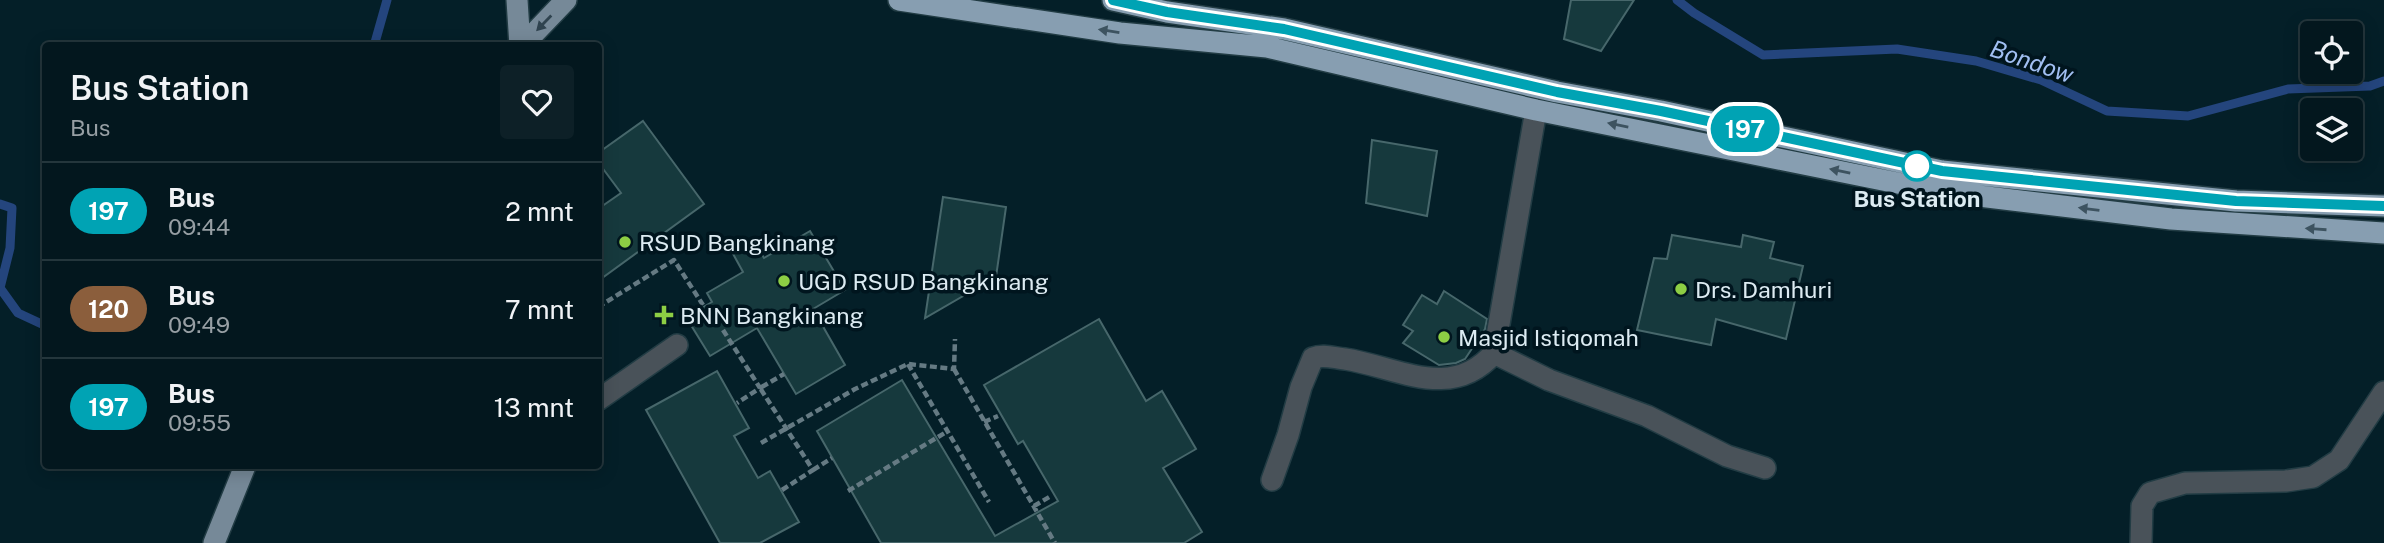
<!DOCTYPE html>
<html lang="id">
<style>
:root{--surface:#03171e;--page:#0d2027;--text:#f1f3f6;--muted:#979fa4;--line:#24363c}
body{margin:0;font-family:"Public Sans",sans-serif;background:var(--page);color:var(--text);height:100vh;display:flex;flex-direction:column;font-size:26px;white-space:nowrap}
*{box-sizing:border-box;margin:0}
p{font-size:23px;color:var(--muted)}
.icon{flex:none;width:38px;height:38px;fill:none;stroke:currentColor;stroke-width:2;stroke-linecap:round;stroke-linejoin:round}
.map{position:relative;flex:1;overflow:hidden}
.details{position:absolute;left:42px;top:42px;width:560px;height:427px;display:flex;flex-direction:column;background:var(--surface);border-radius:7px;box-shadow:0 4px 18px #0003,0 0 0 2px var(--line)}
.details>*{flex:none}
.badge{padding:0 14px;border-radius:23px;font-size:24px;line-height:46px}
.controls{position:absolute;left:2300px;top:21px;display:grid;gap:14px}
.controls a{display:grid;place-items:center;width:63px;height:63px;border-radius:7px;background:var(--surface);box-shadow:0 4px 18px #0003,0 0 0 2px var(--line);font-size:35px}
.map>.badge{position:absolute;translate:-50% -50%;box-shadow:0 0 0 4px #fff}
.round{display:grid;place-items:center;flex:none;width:74px;height:74px;border-radius:7px;background:var(--page)}
.summary{display:flex;align-items:center;justify-content:space-between;height:119px;padding:0 28px}
h1{font-size:33px;font-weight:600;line-height:52px}
ul{padding:0;list-style:none}
li{display:flex;align-items:center;gap:21px;height:98px;padding:0 28px;border-top:2px solid var(--line)}
li div{flex:1}
li b{display:block;font-size:26px}
li em{font-style:normal}
li .badge{min-width:77px;font-weight:700;text-align:center}
.map>svg:first-child{display:block}
.lines{fill:none;stroke-linecap:round;stroke-linejoin:round}
.stream{stroke:#24457d;stroke-width:9}
.building{fill:#16393d;stroke:#47676b;stroke-width:2}
.minor-casing{stroke:#223c44;stroke-width:24}
.major-casing{stroke:#223c44;stroke-width:24}
.highway-casing{stroke:#223c44;stroke-width:24}
.path{stroke:#657a83;stroke-width:4.5;stroke-dasharray:7 3.5;stroke-linecap:butt}
.minor{stroke:#495259;stroke-width:21}
.major{stroke:#768998;stroke-width:21}
.highway{stroke:#879eb1;stroke-width:21}
.oneway{fill:#2f434f}
.oneway2{fill:#3d5360}
.line-casing{stroke:#fff;stroke-width:16}
.line{stroke:#00a3b4;stroke-width:10}
.stop-dot{fill:#fff;stroke:#00a3b4;stroke-width:3.5}
.poi-dot{fill:#8dce44;stroke:#00151e;stroke-width:2.5}
.labels{text-anchor:middle;dominant-baseline:central;stroke-width:7;stroke-linejoin:round;paint-order:stroke}
.stop-label{font-size:23px;font-weight:bold;fill:#dcebf2;stroke:#00151e}
.poi-label{font-size:23px;fill:#dcebf2;stroke:#00151e;text-anchor:start}
.water-label{font-size:24px;font-style:italic;fill:#a1bff2;stroke:#00151e}
</style>
<div class="map">
<svg width="2384" height="543" viewBox="0 0 2384 543">
<rect width="100%" height="100%" fill="#041f28"/>
<g class="lines">
<path class="stream" d="M1677,0L1694,13L1763,55L1897,49L1976,61L2041,80L2107,111L2188,116L2288,89L2370,86L2384,81
M374,46L387,0
M0,204L12,208L10,248L0,288L18,313L46,326"/>
</g>
<path class="building" d="M1571,0H1634L1601,51L1564,39Z
M643,121L704,204L598,281V209L621,193L598,162V153Z
M1372,140L1437,151L1427,216L1366,203Z
M943,197L1006,207L996,277L925,318Z
M810,231L845,290L813,309L845,365L796,394L757,328L710,356L686,317L712,302L707,293L743,272L732,252L753,240L764,258Z
M1672,235L1741,247L1743,235L1774,242L1770,258L1803,266L1786,339L1716,319L1711,345L1637,330L1654,258L1667,259Z
M1444,291L1487,319L1485,329L1465,359L1456,363L1439,365L1403,343L1413,331L1403,325L1422,295L1437,304Z
M1099,319L1146,401L1162,391L1196,449L1163,468L1202,532L1184,543H881L817,431L902,380L995,536L1058,501L1023,441L1018,444L984,385Z
M717,371L749,428L734,436L758,478L770,471L799,522L760,543H720L646,410Z"/>
<g class="lines">
<defs>
<path id="minor" d="M1494,353L1549,380L1647,416L1727,456L1765,468
M598,400L677,345
M1272,480L1288,435L1301,387L1313,358C1323,354 1334,358 1345,359C1397,367 1451,402 1494,353L1536,110
M2141,543L2142,506L2150,493L2185,483L2286,481L2313,477L2339,460L2384,392"/>
<path id="major" d="M517,0L520,46
M522,46L566,0
M214,543L245,466"/>
<path id="highway" d="M899,0L1120,33L1267,47L1536,110L1937,191L2171,219L2384,233
M1113,0L1167,12L1284,29L1557,92L1661,111L1942,171L2236,201L2384,206"/>
</defs>
<use href="#minor" class="minor-casing"/>
<use href="#major" class="major-casing"/>
<use href="#highway" class="highway-casing"/>
<path class="path" d="M598,307L674,260L703,305
M723,330L760,388L737,403
M908,364L989,502
M954,369L1055,543
M984,422L998,416
M761,443L855,389L908,364L954,369L955,339
M813,470L832,458
M782,490L813,470L760,388L784,374
M848,491L948,431
M1034,506L1051,496"/>
<use href="#minor" class="minor"/>
<use href="#major" class="major"/>
<use href="#highway" class="highway"/>
</g>
<defs><path id="oneway-solid" d="M-6-.8H1V-3.2L6.5 0L1 3.2V.8H-6Z" transform="scale(1.75)"/></defs>
<use class="oneway" href="#oneway-solid" transform="translate(544 23) rotate(134)"/>
<g class="oneway2">
<use href="#oneway-solid" transform="translate(1109 31) rotate(-171)"/>
<use href="#oneway-solid" transform="translate(1618 125) rotate(-169)"/>
<use href="#oneway-solid" transform="translate(1840 171) rotate(-168)"/>
<use href="#oneway-solid" transform="translate(2089 209) rotate(-173)"/>
<use href="#oneway-solid" transform="translate(2316 229) rotate(-176)"/>
</g>
<g class="lines">
<defs>
<path id="line" d="M1113,0L1167,12L1284,29L1557,92L1661,111L1942,171L2236,201L2384,206"/>
</defs>
<use href="#line" class="line-casing"/>
<use href="#line" class="line"/>
</g>
<circle class="stop-dot" cx="1917" cy="166" r="14"/>
<g class="poi-dot">
<circle cx="625" cy="242" r="7"/>
<circle cx="784" cy="281" r="7"/>
<circle cx="1681" cy="289" r="7"/>
<path d="M660.5 304.5h7v7h7v7h-7v7h-7v-7h-7v-7h7z"/>
<circle cx="1444" cy="337" r="7"/>
</g>
<g class="labels">
<g class="stop-label">
<text x="1917" y="198">Bus Station</text>
</g>
<g class="poi-label">
<text x="639" y="242">RSUD Bangkinang</text>
<text x="798" y="281">UGD RSUD Bangkinang</text>
<text x="1695" y="289">Drs. Damhuri</text>
<text x="680" y="315">BNN Bangkinang</text>
<text x="1458" y="337">Masjid Istiqomah</text>
</g>
<g class="water-label">
<text transform="translate(2032 61) rotate(19)">Bondow</text>
</g>
</g>
</svg>
<div class="controls">
<a><svg class="icon" aria-label="locate" viewBox="0 0 24 24"><circle cx="12" cy="12" r="6"/><path d="M12 2v4M12 18v4M2 12h4M18 12h4"/></svg></a>
<a><svg class="icon" aria-label="layers" viewBox="0 0 24 24"><path d="M12 4l9 5-9 5-9-5zM3 14l9 5 9-5"/></svg></a>
</div>
<b class="badge" style="left:1745px;top:129px;background:#00a3b4;color:#fff">197</b>
<section class="details">
<div class="summary"><div><h1>Bus Station</h1><p>Bus</p></div><a class="round"><svg class="icon" aria-label="heart" viewBox="0 0 24 24"><path d="M12 20l-8-8c-3-5 5-10 8-4 3-6 11-1 8 4z"/></svg></a></div>
<ul>
<li><span class="badge" style="background:#00a3b4;color:#fff">197</span><div><b>Bus</b><p>09:44</p></div><em>2 mnt</em></li>
<li><span class="badge" style="background:#8b5e3c;color:#fff">120</span><div><b>Bus</b><p>09:49</p></div><em>7 mnt</em></li>
<li><span class="badge" style="background:#00a3b4;color:#fff">197</span><div><b>Bus</b><p>09:55</p></div><em>13 mnt</em></li>
</ul>
</section>
</div>
